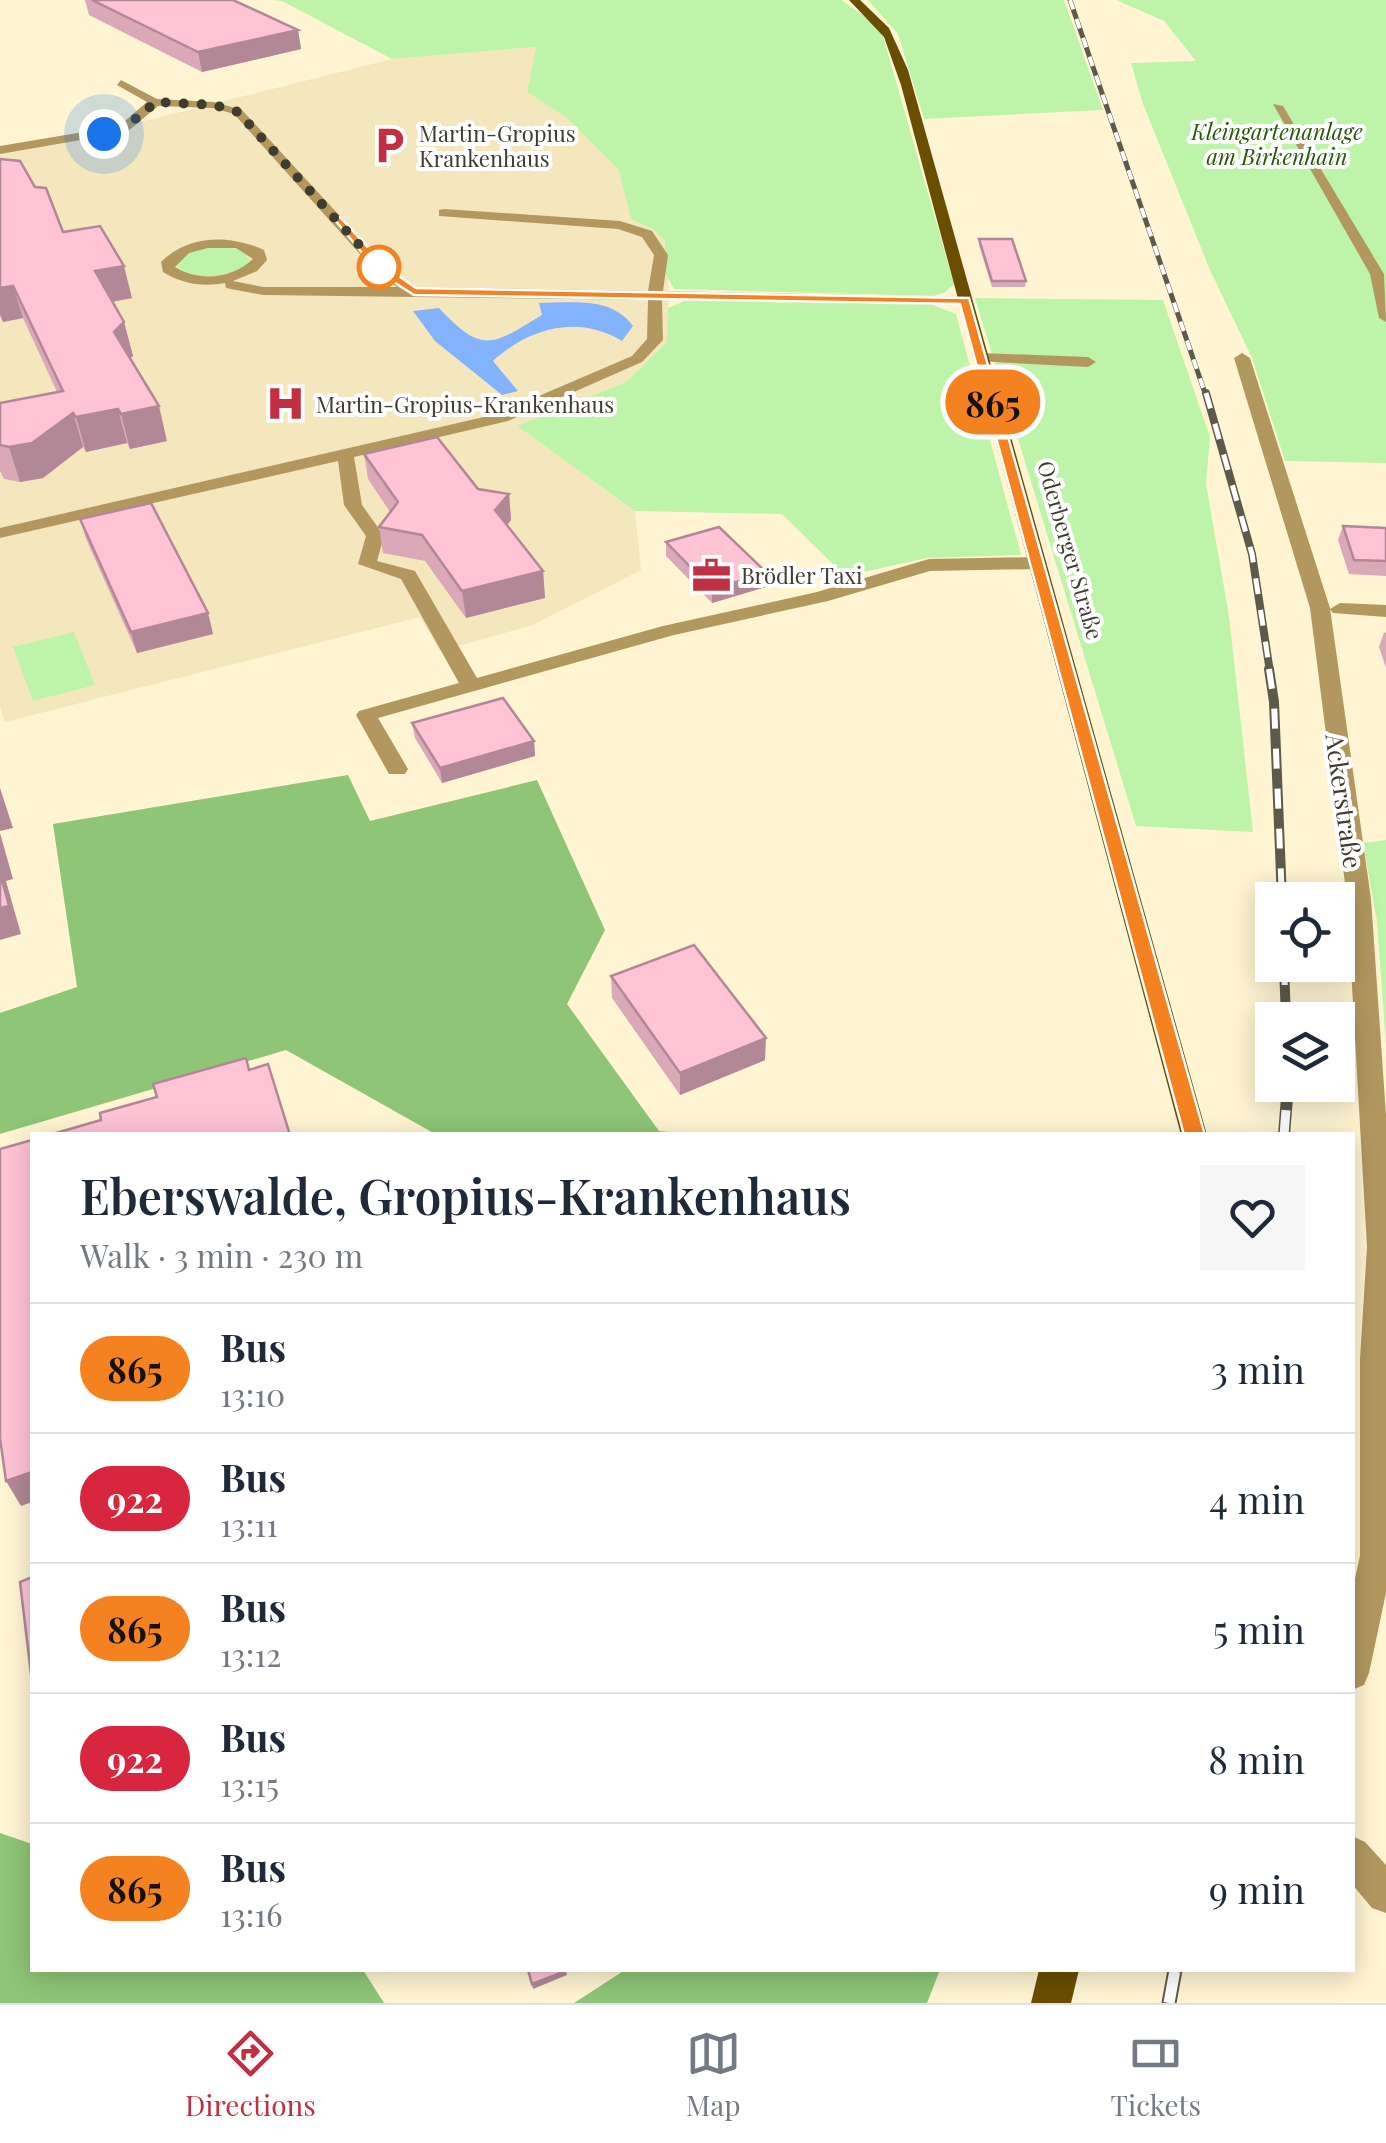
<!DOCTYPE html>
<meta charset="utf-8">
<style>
:root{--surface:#fff;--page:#f6f6f7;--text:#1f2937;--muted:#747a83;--line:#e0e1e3;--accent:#c13042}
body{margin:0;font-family:"Playfair Display",serif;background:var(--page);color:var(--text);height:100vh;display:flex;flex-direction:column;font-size:38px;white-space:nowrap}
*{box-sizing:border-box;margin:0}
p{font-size:32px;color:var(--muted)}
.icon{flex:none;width:55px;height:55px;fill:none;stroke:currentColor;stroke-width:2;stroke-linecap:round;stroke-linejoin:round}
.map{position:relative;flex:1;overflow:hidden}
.details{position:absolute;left:30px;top:1132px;width:1325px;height:840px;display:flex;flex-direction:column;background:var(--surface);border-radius:0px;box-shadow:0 5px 25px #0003}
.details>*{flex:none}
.badge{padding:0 20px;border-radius:32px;font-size:35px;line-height:65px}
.buttons{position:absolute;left:1255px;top:882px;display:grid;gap:20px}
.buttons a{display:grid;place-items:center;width:100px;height:100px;border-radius:0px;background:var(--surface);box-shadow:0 5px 25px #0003;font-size:50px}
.you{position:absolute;width:50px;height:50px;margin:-25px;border:8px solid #fff;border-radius:50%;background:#1a73e8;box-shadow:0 0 0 15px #1a73e833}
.map>.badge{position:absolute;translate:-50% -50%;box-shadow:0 0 0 5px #fff}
.round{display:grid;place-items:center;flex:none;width:105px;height:105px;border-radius:0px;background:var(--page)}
.headline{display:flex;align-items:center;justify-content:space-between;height:170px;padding:0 50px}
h1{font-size:48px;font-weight:600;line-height:75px}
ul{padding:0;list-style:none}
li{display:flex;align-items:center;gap:30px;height:130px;padding:0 50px;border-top:2px solid var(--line)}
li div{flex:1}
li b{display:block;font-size:38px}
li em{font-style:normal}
li .badge{min-width:110px;font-weight:700;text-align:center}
.dock{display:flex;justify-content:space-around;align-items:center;height:140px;border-top:2px solid var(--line);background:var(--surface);font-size:28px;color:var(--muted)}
.dock a{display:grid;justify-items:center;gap:5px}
.dock .selected{color:var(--accent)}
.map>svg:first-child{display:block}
.built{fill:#f4e7be}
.green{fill:#bef4a9}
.forest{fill:#8ec577}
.water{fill:#84b3fe}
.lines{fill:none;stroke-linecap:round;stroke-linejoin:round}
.minor{fill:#b2985f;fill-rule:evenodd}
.major{fill:#694e00;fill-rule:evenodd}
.rail-far4-casing{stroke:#5e5949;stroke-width:5}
.rail-far3-casing{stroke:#5e5949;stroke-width:8}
.rail-far2-casing{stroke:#5e5949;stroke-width:10}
.rail-far1-casing{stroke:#5e5949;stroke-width:12}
.rail-casing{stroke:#5e5949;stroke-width:15}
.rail-far4{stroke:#fff;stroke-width:4;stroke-dasharray:10;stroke-linecap:butt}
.rail-far3{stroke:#fff;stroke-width:5;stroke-dasharray:16;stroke-linecap:butt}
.rail-far2{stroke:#fff;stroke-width:6;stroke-dasharray:20;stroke-linecap:butt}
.rail-far1{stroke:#fff;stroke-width:9;stroke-dasharray:25;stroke-linecap:butt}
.rail{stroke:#fff;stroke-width:11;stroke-dasharray:32;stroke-linecap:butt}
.wall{fill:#dba8b8}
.shaded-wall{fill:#b28896}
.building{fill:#ffc3d6;stroke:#b28896;stroke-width:2.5}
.line{fill:#f58220;stroke:#fff;stroke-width:2.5}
.walk{stroke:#403c2f;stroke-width:10;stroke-dasharray:0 18}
.stop-dot{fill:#fff;stroke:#f58220;stroke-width:5}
.labels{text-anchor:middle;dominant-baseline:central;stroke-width:8;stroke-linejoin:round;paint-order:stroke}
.far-park-label{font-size:22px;font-style:italic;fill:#255704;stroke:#fff}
.far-poi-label{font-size:22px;fill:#403c2f;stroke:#fff;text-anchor:start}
.far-street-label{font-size:22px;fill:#403c2f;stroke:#fff}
.street-label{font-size:25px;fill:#403c2f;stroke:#fff}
</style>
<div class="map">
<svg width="1386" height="2003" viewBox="0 0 1386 2003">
<rect width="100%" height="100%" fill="#fff5d3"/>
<path class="built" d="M536,47L527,92L567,118L620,170L631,219L653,229L665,241L669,295L667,342L626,382L517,426L635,511L641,570L533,625L440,651L420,617L5,722L0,707V146L104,131L392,59Z"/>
<path class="green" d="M271,0H841L869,19L883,36L954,284L944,293L933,296L674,289L665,273V241L653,229L631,219L619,170L567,118L527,92L536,47L392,59L282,1Z
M868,0H1064L1103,110L924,119L898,34Z
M1116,0H1386V463L1285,461L1252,358L1210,270L1143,104L1131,63L1196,61L1164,21Z
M212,247L241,249L251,261C232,277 194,285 175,265L184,254Z
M975,298L1163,300L1210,437L1206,484L1229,616L1253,832L1136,826Z
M687,300L930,304L956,314L1021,555L927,558L845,576L782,514L635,511L517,426L626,382L667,342L668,308Z
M74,632L95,685L33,701L13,647Z
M1386,840V1045L1377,921L1363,843Z"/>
<path class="forest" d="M348,775L370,821L537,780L605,930L567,1004L659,1131L696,1135H437L286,1050L0,1134V1013L77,987L53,824Z
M0,1833L32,1844V1970H363L384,2003H0Z
M625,1970H940L927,2003H574Z"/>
<path class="water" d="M539,303C573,303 611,296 633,326L622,341C578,314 529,328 493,361L518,391L502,395L435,341L413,311L439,308C483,355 492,345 542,315Z"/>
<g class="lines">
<path class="minor" d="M121,80L157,99L214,102L242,110L387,267L416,287L648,291L654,255L642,237L618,229L439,216V210L444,209L620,221L652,231L668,255L663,291L965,297L972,301L965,305L662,300L663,340L642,362L508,421L354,457L362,505L384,536L377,561L415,571L477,678L663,626L817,592L929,559L1038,557L1047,563L1038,569L930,571L828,601L674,635L378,718L408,769L405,774H389L356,715L359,711L459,683L401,579L358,564L366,536L344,505L338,461L0,538V528L497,414L632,356L647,339L648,300L263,295L226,288L225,283C203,287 182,284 163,272L161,262C189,234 230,235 264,250L267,260L257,271L233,281L263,287H397L377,273L234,114L213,108L158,106L127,132L0,154V146L119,126L147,102L117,85ZM208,248H236L253,259C232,279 199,282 175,267L189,253Z
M1273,104L1283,106L1384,274L1386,322L1379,318L1370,274Z
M981,353L1088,357L1096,362L1088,367L976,361V355Z
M1242,353L1250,358L1330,608L1371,899L1386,1115V1593L1369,1673L1364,1685L1352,1690V1592L1360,1556V1359L1367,1247L1347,899L1310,608L1234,358Z
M1340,603L1386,605V617L1333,613L1330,609Z
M1352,1836L1365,1842L1386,1865V1913L1372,1908L1352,1884Z"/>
<path class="major" d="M849,0H860L889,28L908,70L1207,1135H1181L901,85L884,37Z
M1039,1970H1079L1071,2003H1031Z"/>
<defs>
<path id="rail-far4" d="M1070,0L1206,396"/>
<path id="rail-far3" d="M1206,393L1252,554L1270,672"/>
<path id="rail-far2" d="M1269,669L1274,702L1282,900
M1284,965L1286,1019"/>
<path id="rail-far1" d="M1284,1135L1288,1085"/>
<path id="rail" d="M1169,2003L1175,1970"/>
</defs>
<use href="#rail-far4" class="rail-far4-casing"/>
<use href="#rail-far3" class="rail-far3-casing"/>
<use href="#rail-far2" class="rail-far2-casing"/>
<use href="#rail-far1" class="rail-far1-casing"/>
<use href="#rail" class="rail-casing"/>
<use href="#rail-far4" class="rail-far4"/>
<use href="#rail-far3" class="rail-far3"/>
<use href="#rail-far2" class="rail-far2"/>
<use href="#rail-far1" class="rail-far1"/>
<use href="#rail" class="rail"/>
</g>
<path class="wall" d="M85,0H233L298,30L301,49L202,72L89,15Z
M0,159L35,187L63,232L132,298L113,302L124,322L133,356L130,358L167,441L130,449L127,443L86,452L83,447L43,478L20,482L4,479L0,471V403L57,392L23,318L3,322L0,316Z
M979,239L1026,281L1025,287H992L979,245Z
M364,454L478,489L509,494L511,520L507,525L543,571L545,598L466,618L425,561L383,553L379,527L390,512L368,479Z
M80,519L208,613L213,634L137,653L86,539Z
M1343,526L1386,528V576L1349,574L1338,540Z
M666,542L767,573L766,587L712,603L666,556Z
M1384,632L1386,633V668L1379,647Z
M412,723L534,741L535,756L442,783L415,738Z
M611,976L765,1060L680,1095L612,998Z"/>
<path class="shaded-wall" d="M298,30L301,49L202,72L198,52Z
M124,266L132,298L104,303L95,271Z
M13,286L23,318L3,322L0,313V288Z
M124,322L133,356L122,365L114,332Z
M159,406L167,441L130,449L121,414Z
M118,409L127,443L86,452L76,417Z
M73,413L83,447L43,478L20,482L9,447Z
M509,494L511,520L498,537L495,510Z
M543,571L545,598L466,618L462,591Z
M767,573L766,587L712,603V589Z
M208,613L213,634L137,653L131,632Z
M534,741L535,756L442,783L440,768Z
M0,788L13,828L0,831Z
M0,833L13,879L6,881L21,934L0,940Z
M766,1038L765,1060L680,1095V1073Z
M32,1472V1502L21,1506L6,1481Z
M566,1971L567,1975L533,1989L532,1984Z"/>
<path class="building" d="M92,0H233L298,30L198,52Z
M0,159L20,161L35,187L46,188L63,232L100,226L124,266L95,271L124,322L114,332L159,406L121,414L118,409L76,417L73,413L32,443L9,447L0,445V403L63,391L13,286L0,288Z
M979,239H1012L1026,281H992Z
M437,437L478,489L509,494L495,510L543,571L462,591L422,535L379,527L398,502L364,454Z
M151,503L208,613L131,632L80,519Z
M1343,526L1386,528V561L1354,560Z
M719,527L767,573L712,589L666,542Z
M503,698L534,741L440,768L412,723Z
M0,873L9,906L0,908Z
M694,945L766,1038L680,1073L611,976Z
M246,1058L249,1070L268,1064L290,1135H49L101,1120L100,1113L157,1097L153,1084Z
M32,1140V1472L6,1481L0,1438V1149Z
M32,1577V1674H31L20,1582Z
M528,1970H565L566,1971L532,1984Z"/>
<path class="line" d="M340,217L386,267L416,288L969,298L1205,1135L1202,1141H1187L1184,1135L960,304L414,295L378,272L335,220Z"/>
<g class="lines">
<path class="walk" d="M104,134L123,129L156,102L214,105L238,112L382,270L379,267"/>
</g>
<defs>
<symbol id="parking-bare" viewBox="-9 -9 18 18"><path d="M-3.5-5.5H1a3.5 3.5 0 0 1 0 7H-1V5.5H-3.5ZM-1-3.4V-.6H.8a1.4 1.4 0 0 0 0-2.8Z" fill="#c13042" stroke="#fff" stroke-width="2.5" paint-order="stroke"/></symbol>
<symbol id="hospital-bare" viewBox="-9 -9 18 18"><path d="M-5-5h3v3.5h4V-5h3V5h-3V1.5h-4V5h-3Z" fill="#c13042" stroke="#fff" stroke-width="2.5" paint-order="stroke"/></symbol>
<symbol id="office-bare" viewBox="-9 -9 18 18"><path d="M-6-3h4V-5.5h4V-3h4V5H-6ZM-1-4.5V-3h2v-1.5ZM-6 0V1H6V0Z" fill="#c13042" stroke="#fff" stroke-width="2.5" paint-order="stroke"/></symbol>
</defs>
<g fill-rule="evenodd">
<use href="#parking-bare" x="362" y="118" width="55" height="55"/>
<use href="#hospital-bare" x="258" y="376" width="55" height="55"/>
<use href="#office-bare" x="684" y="548" width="55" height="55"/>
</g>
<circle class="stop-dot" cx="379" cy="267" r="20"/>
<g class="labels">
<g class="far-park-label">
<text x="1277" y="131">Kleingartenanlage<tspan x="1277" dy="25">am Birkenhain</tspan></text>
</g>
<g class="far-poi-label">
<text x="419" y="133">Martin-Gropius<tspan x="419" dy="25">Krankenhaus</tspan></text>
<text x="316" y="404">Martin-Gropius-Krankenhaus</text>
<text x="741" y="575">Brödler Taxi</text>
</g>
<g class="far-street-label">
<text transform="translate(1071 550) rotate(74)">Oderberger Straße</text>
</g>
<g class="street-label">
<text transform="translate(1345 801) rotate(82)">Ackerstraße</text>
</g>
</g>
</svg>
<div class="buttons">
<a><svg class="icon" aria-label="locate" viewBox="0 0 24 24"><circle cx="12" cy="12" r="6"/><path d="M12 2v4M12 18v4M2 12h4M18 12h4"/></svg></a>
<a><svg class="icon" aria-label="layers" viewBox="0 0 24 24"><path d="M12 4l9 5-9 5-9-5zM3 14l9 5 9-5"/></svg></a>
</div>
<div class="you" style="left:104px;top:134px"></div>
<b class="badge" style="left:993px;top:402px;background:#f58220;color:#111">865</b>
<section class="details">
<div class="headline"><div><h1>Eberswalde, Gropius-Krankenhaus</h1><p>Walk · 3 min · 230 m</p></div><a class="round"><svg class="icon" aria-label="heart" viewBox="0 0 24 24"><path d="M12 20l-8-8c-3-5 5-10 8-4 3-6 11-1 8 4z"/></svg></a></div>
<ul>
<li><span class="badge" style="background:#f58220;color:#111">865</span><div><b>Bus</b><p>13:10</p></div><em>3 min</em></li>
<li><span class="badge" style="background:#d7263d;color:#fff">922</span><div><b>Bus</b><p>13:11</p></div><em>4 min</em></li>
<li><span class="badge" style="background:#f58220;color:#111">865</span><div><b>Bus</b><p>13:12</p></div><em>5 min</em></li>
<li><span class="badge" style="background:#d7263d;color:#fff">922</span><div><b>Bus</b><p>13:15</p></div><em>8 min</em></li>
<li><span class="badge" style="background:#f58220;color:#111">865</span><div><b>Bus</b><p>13:16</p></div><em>9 min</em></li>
</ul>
</section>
</div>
<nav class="dock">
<a class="selected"><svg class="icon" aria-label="directions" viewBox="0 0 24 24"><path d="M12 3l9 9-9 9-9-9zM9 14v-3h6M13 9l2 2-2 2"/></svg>Directions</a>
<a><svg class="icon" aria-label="map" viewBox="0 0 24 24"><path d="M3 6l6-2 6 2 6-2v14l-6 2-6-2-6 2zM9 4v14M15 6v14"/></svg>Map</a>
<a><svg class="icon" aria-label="tickets" viewBox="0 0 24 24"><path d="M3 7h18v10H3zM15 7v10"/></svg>Tickets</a>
</nav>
